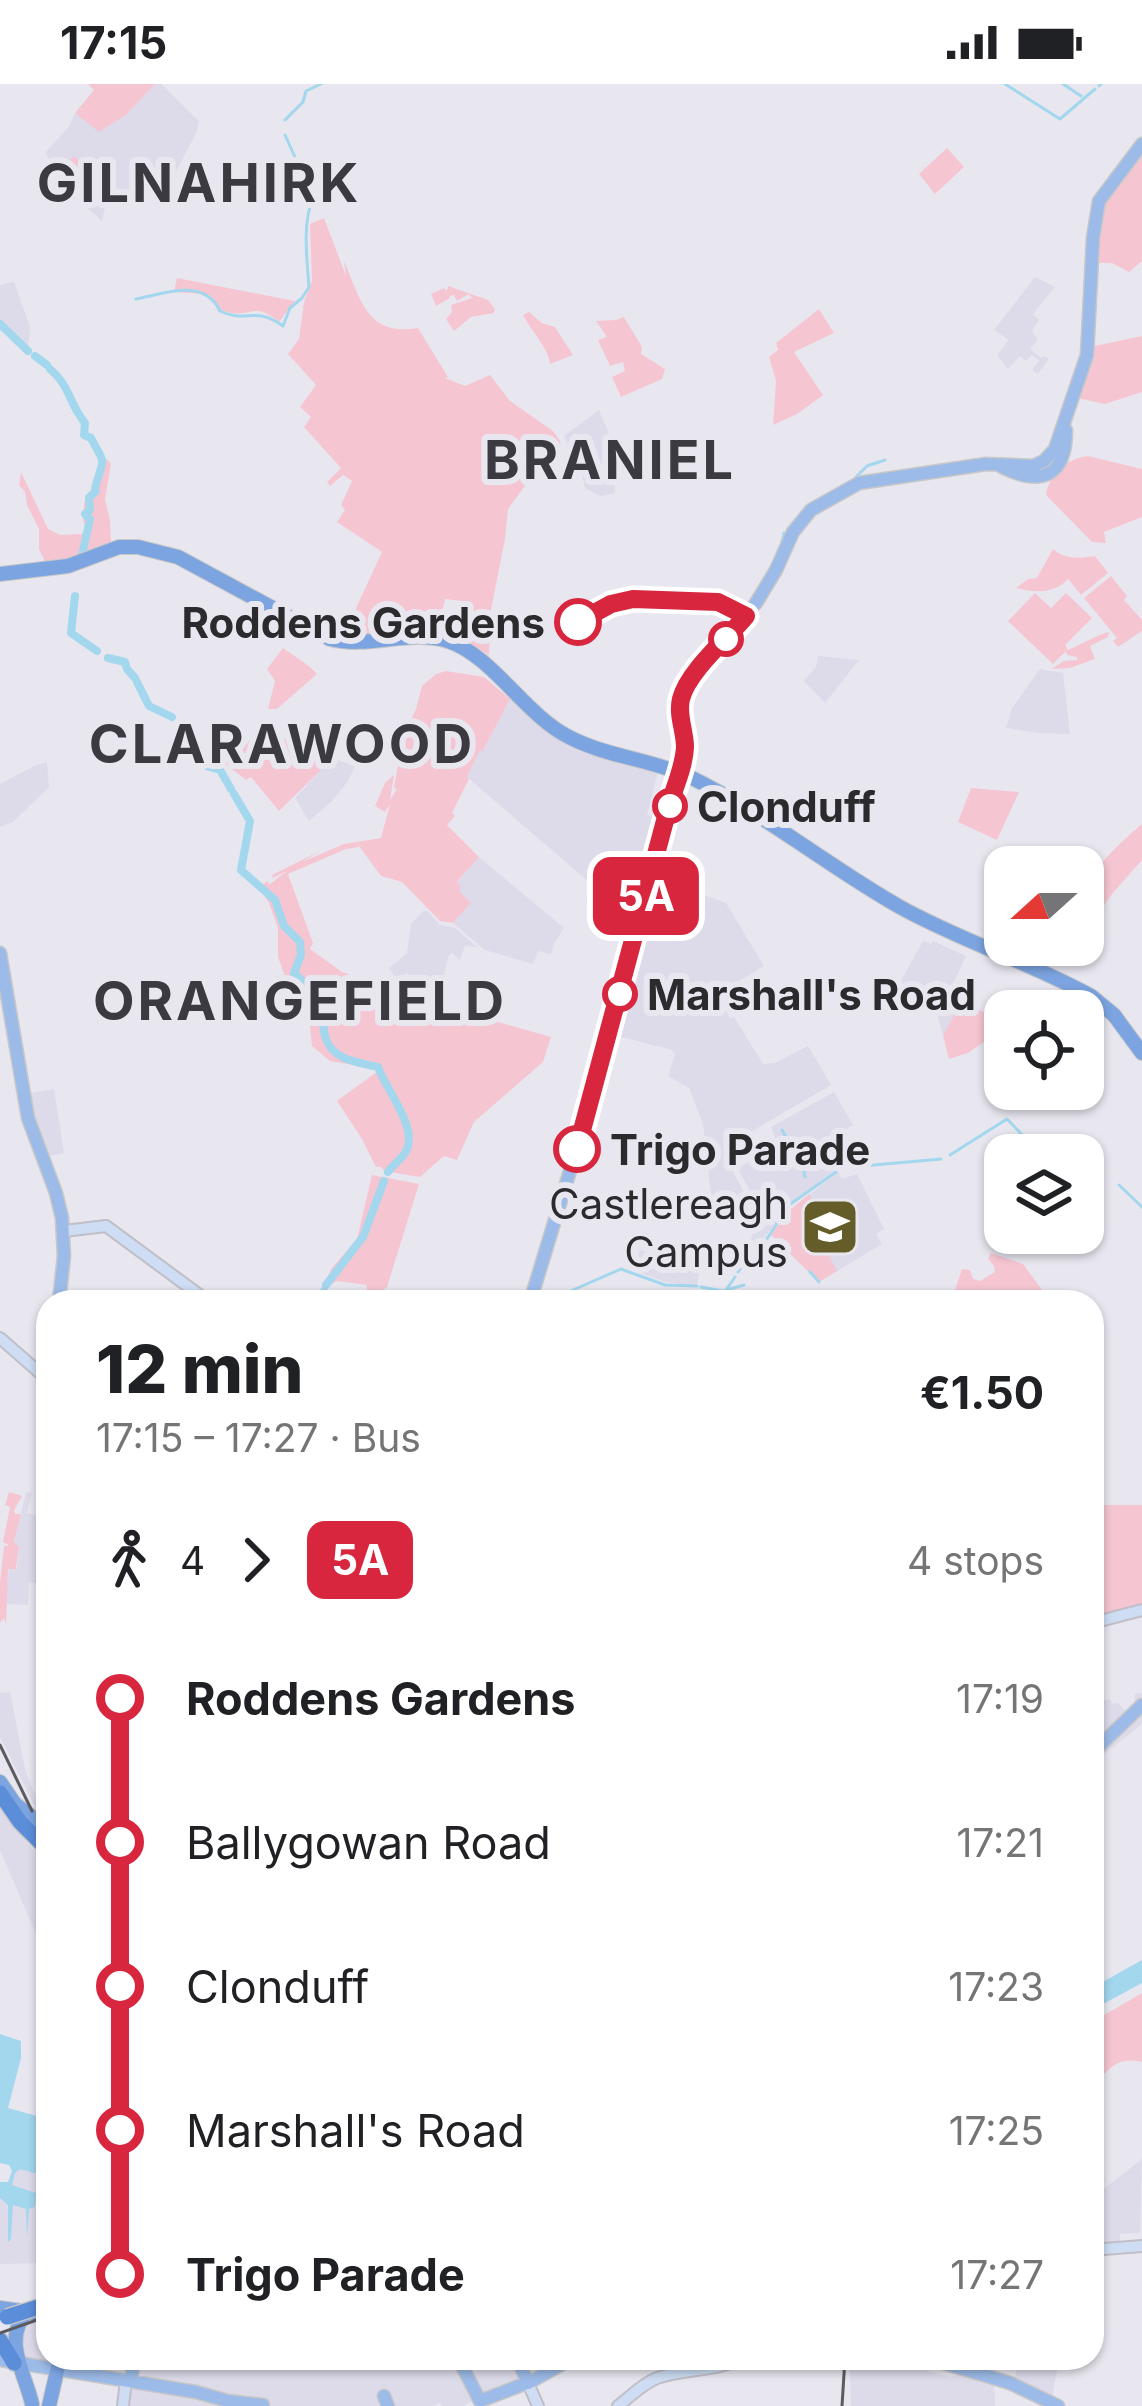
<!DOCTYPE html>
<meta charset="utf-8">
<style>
:root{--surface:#fff;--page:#f2f2f2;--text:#202124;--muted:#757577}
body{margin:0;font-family:Inter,sans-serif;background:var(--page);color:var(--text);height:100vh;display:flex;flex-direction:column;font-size:45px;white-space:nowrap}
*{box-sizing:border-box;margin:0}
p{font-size:39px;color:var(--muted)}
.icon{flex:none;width:66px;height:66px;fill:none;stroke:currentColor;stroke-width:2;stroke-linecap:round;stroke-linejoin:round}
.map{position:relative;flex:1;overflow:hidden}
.drawer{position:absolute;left:36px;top:1206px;width:1068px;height:1080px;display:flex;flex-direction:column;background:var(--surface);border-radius:36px;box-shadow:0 3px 9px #0004}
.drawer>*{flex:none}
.badge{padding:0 24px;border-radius:18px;font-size:42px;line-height:78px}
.needle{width:78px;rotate:249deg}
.buttons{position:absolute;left:984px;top:762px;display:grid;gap:24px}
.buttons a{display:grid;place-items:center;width:120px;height:120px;border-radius:24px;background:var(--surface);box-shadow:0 3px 9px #0004;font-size:60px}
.map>.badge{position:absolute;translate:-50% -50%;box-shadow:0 0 0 6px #fff}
.legs{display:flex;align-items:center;gap:18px;height:132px;padding:0 60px;font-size:39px}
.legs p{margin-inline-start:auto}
.overview{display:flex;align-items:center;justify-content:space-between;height:204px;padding:0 60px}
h1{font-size:66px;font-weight:800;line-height:90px}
ul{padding:0 60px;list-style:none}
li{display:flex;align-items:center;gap:42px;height:144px;font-size:45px}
li i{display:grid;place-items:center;width:18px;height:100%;margin:0 15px;background:currentColor}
li i::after{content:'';width:30px;height:30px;margin:-15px;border:9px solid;border-radius:50%;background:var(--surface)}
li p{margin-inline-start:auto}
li:first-child i{background:linear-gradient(#0000 50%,currentColor 0)}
li:last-child i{background:linear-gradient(currentColor 50%,#0000 0)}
.status{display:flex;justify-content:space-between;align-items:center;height:84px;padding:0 60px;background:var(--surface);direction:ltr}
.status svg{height:33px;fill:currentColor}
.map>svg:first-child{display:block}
.built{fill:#dddaea}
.green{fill:#f5c6d2}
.water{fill:#a3d7ed}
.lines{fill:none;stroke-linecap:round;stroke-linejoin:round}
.stream{stroke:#a3d7ed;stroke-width:3}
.river{stroke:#a3d7ed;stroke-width:8}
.secondary-casing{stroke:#c0bec7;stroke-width:14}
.primary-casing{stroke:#c8c8c8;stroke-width:15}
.trunk-casing{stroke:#c8c8c8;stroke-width:16}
.motorway-casing{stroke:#c8c8c8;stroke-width:18}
.secondary{stroke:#ceddf4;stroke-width:10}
.primary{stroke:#9dbbe8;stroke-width:12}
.trunk{stroke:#7ca4e0;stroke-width:14}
.motorway{stroke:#5b8dd9;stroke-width:15}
.rail{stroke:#5c5b60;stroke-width:3}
.motorway-bridge-casing{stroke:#c8c8c8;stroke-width:18;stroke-linecap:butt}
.motorway-bridge{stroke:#5b8dd9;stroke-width:15}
.line-1-casing{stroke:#fff;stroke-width:27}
.line-1{stroke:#d7263d;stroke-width:18}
.stop-1-dot{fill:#fff;stroke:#d7263d;stroke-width:6}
.labels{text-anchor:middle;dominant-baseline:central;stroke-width:12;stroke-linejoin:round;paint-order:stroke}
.stop-label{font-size:42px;font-weight:bold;fill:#2b2a2d;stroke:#e8e7f0;text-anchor:start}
.poi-label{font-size:42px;fill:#2b2a2d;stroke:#e8e7f0;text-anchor:end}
.district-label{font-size:54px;font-weight:bold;letter-spacing:3px;fill:#3b3a41;stroke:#e8e7f0}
</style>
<div class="status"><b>17:15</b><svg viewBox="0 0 49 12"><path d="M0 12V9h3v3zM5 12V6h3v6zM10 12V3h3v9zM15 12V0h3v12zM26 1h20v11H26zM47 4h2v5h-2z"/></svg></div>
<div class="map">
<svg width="1142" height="2322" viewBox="0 0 1142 2322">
<rect width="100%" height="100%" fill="#e8e7f0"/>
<path class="built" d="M155,0H161L199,37L197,47L162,115L132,105L130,108L109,105L102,137L53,93L46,68L70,41L75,29L89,39L126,31Z
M1035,193L1055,203L1033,230L1039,236L1032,247L1038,255L1030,265L1041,274L1045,272L1049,275L1038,290L1032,286L1039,277L1032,271L1026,277L1020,272L1008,285L997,271L1009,256L994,246Z
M14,198L30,243L28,266L0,237V201Z
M599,326L612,357L615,409L600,412L585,404L581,386L564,352Z
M818,572L859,576L825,619L804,597L816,583Z
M1040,585L1063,589L1070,650L1039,649L1006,644L1012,624Z
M511,612L532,631L658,687L647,731L662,736L634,843L620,840L619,844L613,842L586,819L590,799L467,693L480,665L484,666Z
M332,674L355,682L348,697L332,717L309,737L295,714Z
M47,678L49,703L13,738L0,743V700L34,682Z
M479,773L564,844L554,860L551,870L538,867L533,880L485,866L453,839L471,819L458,807L457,799Z
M654,800L690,806L726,819L764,882L717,910L730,934L734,933L763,980L775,979L808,962L831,1001L725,1063V1073L748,1115L712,1119L703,1040L689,1004L668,992L675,970L672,966L614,951Z
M423,827H427L440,841L455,844L477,863L465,862L460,876L452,869L449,871L441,904L422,899L418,902L407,889L397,896L389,884L407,869L411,840Z
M923,857L931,860L933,857L966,872L951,904L962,915L943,952L935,921L927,917L912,921L893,911Z
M54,1005L64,1069L45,1073L26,1010Z
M834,1008L853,1041L846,1045L848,1051L828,1062L840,1082L790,1120L769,1148L761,1157L756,1155L753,1161L749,1158L755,1146L760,1127L738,1084L778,1062L771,1043Z
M838,1088L842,1095L857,1090L884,1145L876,1150L882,1160L819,1198L771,1151L790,1126Z
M640,1166L700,1184L697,1202L665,1198L627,1184L630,1176L637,1177Z
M26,1408L32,1409L27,1429L42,1433L44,1439L48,1440V1501L29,1498L28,1521L5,1520L9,1485H17L19,1463L14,1459Z
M10,1608L25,1685L32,1704L48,1734L37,1727L0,1653V1609Z
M1142,1609V1640L1092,1680V1657L1102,1647L1095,1640L1099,1634L1095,1619L1110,1615L1112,1620L1118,1619L1127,1629L1134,1622L1135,1610Z
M0,1725L48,1784V1878L0,1766Z
M1142,2075L1140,2149L1120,2150V2160L1092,2161V2114Z
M20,2084L48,2093L47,2179L0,2180V2113L13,2103L11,2099L15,2088Z
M48,2216V2274H567L463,2322H442L440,2319L433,2322H119L121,2299L22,2278L19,2250Z
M862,2274H917L928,2279L926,2286L933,2289L950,2293L965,2289L994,2297L995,2322H851L850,2284H858Z
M1017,2274H1059L1052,2315L1015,2297Z"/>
<path class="green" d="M88,0H155L126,31L99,48L75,29L94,6Z
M947,64L964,83L935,110L919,90Z
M1142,68V177L1129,188L1112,179H1094L1103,118Z
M74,72L107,103L89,122L56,90Z
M324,134L346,192L344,177C361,216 367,253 418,244L448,293L445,294L465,302L490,291L510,317L553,347L561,358L553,367L555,371L532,392L508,425L505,455L491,526L489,571L461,554L462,517L445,515L438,548L347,553L350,537L382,468L337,438L345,426L341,421L352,397L343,391L330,402L327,398L341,384L304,343L311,333L300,323L316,301L288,270L299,255L304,218L312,197L310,140Z
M177,194L295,217L279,238C254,218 254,232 231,229C219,228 214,217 205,212C196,208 184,209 174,208Z
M448,202L488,216L495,225L494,229L471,233L454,247L446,235L452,228L451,221L472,214L469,210L457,217L454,211L449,212L450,214L436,222L431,210L444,204L447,207Z
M819,225L834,249L794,268L823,311L797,330L773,341L776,297L769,273L778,266L776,259Z
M529,228L542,239L555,243L573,271L550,280C549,265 531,247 523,231Z
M624,233L642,263L641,270L665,285L662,295L621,313L612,293L625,287L623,278L610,282L598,256L607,253L596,237L616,236Z
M1142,252V308L1105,320L1077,314L1090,263Z
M1088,372L1142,385V433L1104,448L1106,459L1092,458L1046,411C1049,390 1068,374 1088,372Z
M107,375L111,380L105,415L110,437L111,459L72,477L46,480L39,465V445L27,421L25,408L19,401L21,388L48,445L60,451L82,450L87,444L83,437L84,418L87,416L101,383Z
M1053,465C1065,476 1081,474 1095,472L1108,489L1081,511L1068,495C1054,510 1035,509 1016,504L1028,495L1037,494Z
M1111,492L1127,512L1124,516L1142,536V547L1118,563L1113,557L1117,554L1084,514Z
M1035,509L1051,524L1066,509L1092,534L1065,561L1068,566C1076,563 1103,548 1109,548L1108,553L1090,562L1095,575L1070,584L1051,585L1064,577L1077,576V573L1067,571L1066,567L1053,580L1008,537Z
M283,564C295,573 307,579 317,590L277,625H268L275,597L267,585Z
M446,587L484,593L510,615L483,667L480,666L467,693L469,695L452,729L455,732L447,741L479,773L457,798L461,803L459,807L471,819L453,839L440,837L402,798L381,792L356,758L359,763L346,765L288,790L313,859L310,865L342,888L377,901L379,894L383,891L389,900L401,903L406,912L551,953L543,978L474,1038L457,1076L444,1072L420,1093L384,1087L381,1083H376L362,1055L337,1017L378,987V985L330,977L312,962L309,935L296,932L291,926V909L278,873V844L269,819L258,803L268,797L269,801L287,787L273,794L272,791L320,767L302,778L344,760L381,754L390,720L385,728L375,722L385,699L394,691L390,716L397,705L394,704L403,651L416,625L422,602L436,590Z
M262,640L317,676L316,681L322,685L279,727L251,693L246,696L223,678L232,669L246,661Z
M971,704L1019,708L997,756L958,738Z
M1142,740V776L1112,810L1083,851C1083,838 1081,823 1083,810C1087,789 1125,754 1142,740Z
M962,915L1002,939L1003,943L1002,946L968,969L949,975L943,952Z
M372,1091L419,1100L387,1203L371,1216L366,1214L367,1201L337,1197L330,1201L332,1193L328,1202L325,1201L331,1185L357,1155Z
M809,1110L827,1143L826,1152L821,1156L837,1187L819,1198L771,1151L790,1126Z
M991,1169L1023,1180L1051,1218L1042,1210L1020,1218H956L954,1209L962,1185L970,1186L973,1195L980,1197L995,1188L994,1182L988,1175Z
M9,1408L22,1412L14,1426L15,1430H21L14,1458L19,1463L16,1485H8L6,1541L4,1534L0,1539V1499L4,1462L9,1461L3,1458L10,1423L5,1421Z
M1092,1421H1142V1522L1092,1535Z
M1142,1909V1978C1115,1972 1109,1986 1092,2004V1948L1103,1945L1101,1933Z"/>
<path class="water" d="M1142,1876V1899L1092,1926V1904Z
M0,1950L21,1957V1974L8,2024L48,2035V2093L20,2085L15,2089L12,2101L36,2109L35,2123L29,2125L27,2154L26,2125L13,2121L11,2155L8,2158V2121L0,2114V2098H8L12,2087L9,2081L0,2079Z"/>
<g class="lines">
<path class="stream" d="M1005,0L1060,35L1095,5
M1063,0L1081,12
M1099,2L1101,0
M285,36L303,18L306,7L321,0
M136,215C164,210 204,193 220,227C247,240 254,221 283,242L290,224L302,214L309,203C307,174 302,141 313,113L285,51
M856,393L867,382L885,376
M782,458L784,449
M630,520L714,522
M782,1046L803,1082L805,1093
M950,1071L1007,1035L1039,1068L1043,1069
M863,1082L941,1075
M1119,1101L1142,1123
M738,1188L747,1175L763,1161L789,1121L836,1088
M810,1188L819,1198
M701,1203L723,1207L744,1201
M726,1206L735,1193
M537,1217H548L621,1185L665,1201L697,1202"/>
<path class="river" d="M0,240L28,267
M35,272L47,281
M50,285C71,303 68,318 85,339L84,351L91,354C103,379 106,370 97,397C91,415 102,400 89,414L90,426L85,430L90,435L82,471
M75,512L71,549L97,567
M108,574L125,578L127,585L135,594
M137,598L149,622L172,633
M183,650L203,681L220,686L231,705
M234,710L250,737L241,786L275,816L284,842L300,858L301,871L294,889L310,904L307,921L321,931C324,938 323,945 325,952C332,977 358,978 378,983C385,1004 417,1042 407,1065C404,1074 393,1080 388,1088
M326,1201L363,1153L384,1097
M319,1218L324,1207"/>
<defs>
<path id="secondary" d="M64,1147L106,1142L209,1218
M0,1254L48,1296
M1092,1539L1142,1526
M1092,2166L1142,2162
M528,2299L538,2322
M123,2322L126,2296
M618,2322C631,2312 642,2300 657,2294C685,2284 717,2288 742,2274"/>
<path id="primary" d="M1002,383C1042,403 1066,392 1066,346
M670,722L686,681L679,625L685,604L756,519L776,486L793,448L811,426L859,399L986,380L1033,382L1044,377L1055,365L1087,271L1093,154L1099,117L1142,60
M0,869L28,1034L56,1109L62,1134L64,1172L59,1218
M530,1218L594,1008L670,717
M1092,1669L1142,1621
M458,2274L480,2317L532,2297L569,2276
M517,2274L528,2299
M927,2274L1010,2299L1058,2322
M0,2276L196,2308L228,2317L263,2321
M131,2297L134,2274
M384,2312L388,2322"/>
<path id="trunk" d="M0,490L68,482L119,463H138L178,473L330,555C369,565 409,545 448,557C493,572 524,630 569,653C607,673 651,675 690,693C764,729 829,783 900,823C961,857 1029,878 1091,912L1114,931L1142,969
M0,1698L15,1720L48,1745
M0,2224L48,2231
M30,2225C0,2253 25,2288 32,2320
M49,2322L60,2274"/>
<path id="motorway" d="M0,1709L20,1738L48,1766
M0,2256L14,2279"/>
</defs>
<use href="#secondary" class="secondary-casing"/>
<use href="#primary" class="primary-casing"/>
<use href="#trunk" class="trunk-casing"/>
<use href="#motorway" class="motorway-casing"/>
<use href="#secondary" class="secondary"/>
<use href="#primary" class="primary"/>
<use href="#trunk" class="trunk"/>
<use href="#motorway" class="motorway"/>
<path class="rail" d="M0,1661L32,1727
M44,1748L48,1753
M0,2249L48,2232
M842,2322L845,2274"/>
<defs>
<path id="motorway-bridge" d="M7,2233L48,2220"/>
</defs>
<use href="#motorway-bridge" class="motorway-bridge-casing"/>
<use href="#motorway-bridge" class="motorway-bridge"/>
</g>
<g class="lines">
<defs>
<path id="line-1" d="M577,1065L670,718C676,700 684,682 685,663C685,647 677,631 681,615C688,587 728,554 746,532L718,518L633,515L611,520L578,538"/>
</defs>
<use href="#line-1" class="line-1-casing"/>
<use href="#line-1" class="line-1"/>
</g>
<defs>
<symbol id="university-square" viewBox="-11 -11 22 22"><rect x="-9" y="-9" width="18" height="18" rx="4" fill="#645d2a" stroke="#e8e7f0"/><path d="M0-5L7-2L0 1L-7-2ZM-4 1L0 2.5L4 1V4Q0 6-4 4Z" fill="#fff"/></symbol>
</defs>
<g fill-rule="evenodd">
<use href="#university-square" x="797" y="1110" width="66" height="66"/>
</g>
<g class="stop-1-dot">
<circle cx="578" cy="538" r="21"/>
<circle cx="726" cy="555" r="15"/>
<circle cx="670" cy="722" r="15"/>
<circle cx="620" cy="910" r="15"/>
<circle cx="577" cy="1065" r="21"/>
</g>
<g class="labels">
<g class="stop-label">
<text x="545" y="538" text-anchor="end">Roddens Gardens</text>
<text x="697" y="722">Clonduff</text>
<text x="647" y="910">Marshall's Road</text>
<text x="610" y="1065">Trigo Parade</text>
</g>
<g class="poi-label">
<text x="788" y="1119">Castlereagh<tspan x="788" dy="48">Campus</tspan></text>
</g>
<g class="district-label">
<text x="199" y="98">GILNAHIRK</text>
<text x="610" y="375">BRANIEL</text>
<text x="282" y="659">CLARAWOOD</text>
<text x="300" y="916">ORANGEFIELD</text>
</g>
</g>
</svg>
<div class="buttons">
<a><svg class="needle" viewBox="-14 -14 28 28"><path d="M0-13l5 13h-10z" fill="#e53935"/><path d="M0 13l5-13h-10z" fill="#757577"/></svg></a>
<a><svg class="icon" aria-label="locate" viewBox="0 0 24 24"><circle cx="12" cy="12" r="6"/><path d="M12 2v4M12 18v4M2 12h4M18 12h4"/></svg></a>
<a><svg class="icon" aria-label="layers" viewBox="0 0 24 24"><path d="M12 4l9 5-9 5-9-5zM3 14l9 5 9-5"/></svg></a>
</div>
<b class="badge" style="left:646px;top:812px;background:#d7263d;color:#fff">5A</b>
<section class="drawer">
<div class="overview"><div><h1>12 min</h1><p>17:15 – 17:27 · Bus</p></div><b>€1.50</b></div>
<div class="legs"><svg class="icon" aria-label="walk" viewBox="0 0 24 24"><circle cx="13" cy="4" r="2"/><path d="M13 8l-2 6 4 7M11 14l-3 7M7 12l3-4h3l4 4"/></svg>4<svg class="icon" aria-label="forward" viewBox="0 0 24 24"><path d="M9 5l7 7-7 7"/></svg><b class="badge" style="background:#d7263d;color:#fff">5A</b><p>4 stops</p></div>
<ul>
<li><i style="color:#d7263d"></i><b>Roddens Gardens</b><p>17:19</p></li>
<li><i style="color:#d7263d"></i><span>Ballygowan Road</span><p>17:21</p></li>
<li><i style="color:#d7263d"></i><span>Clonduff</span><p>17:23</p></li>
<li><i style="color:#d7263d"></i><span>Marshall's Road</span><p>17:25</p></li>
<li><i style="color:#d7263d"></i><b>Trigo Parade</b><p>17:27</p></li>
</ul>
</section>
</div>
